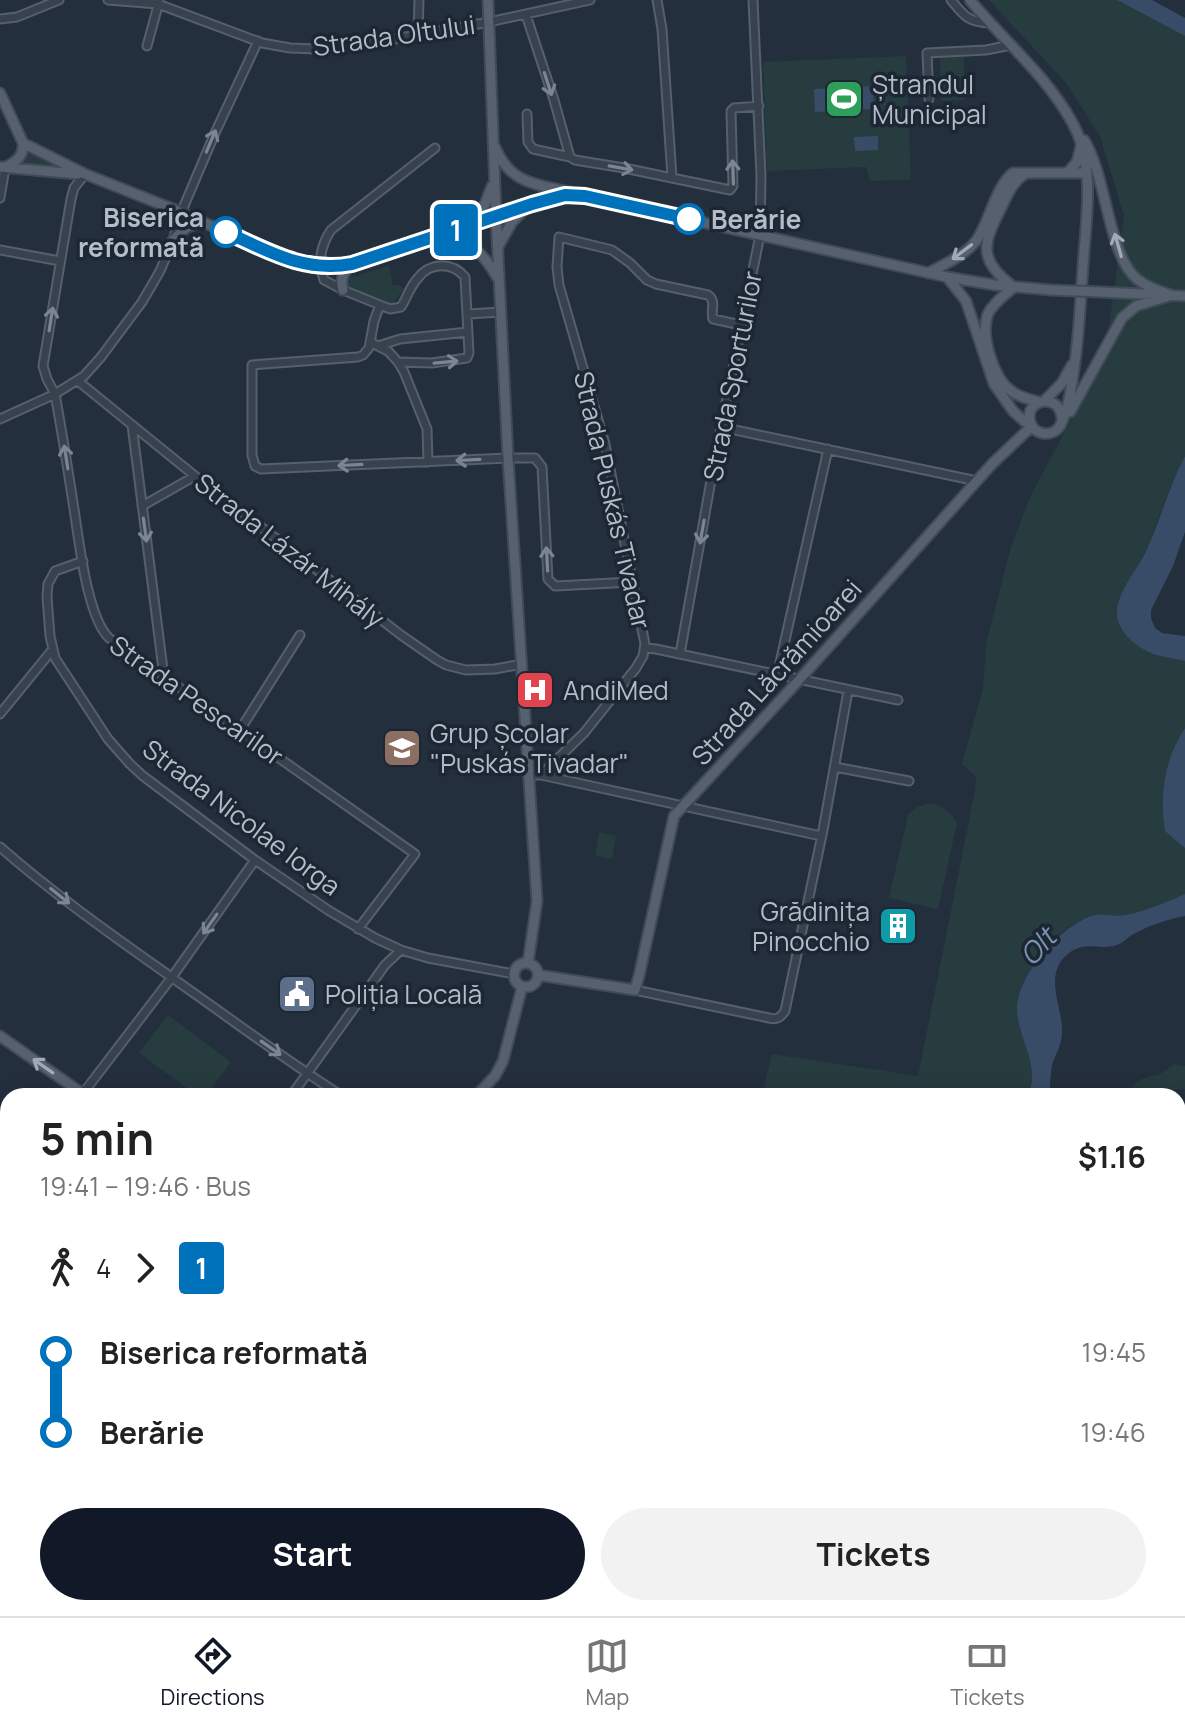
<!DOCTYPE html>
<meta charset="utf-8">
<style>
:root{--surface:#fff;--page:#f2f2f2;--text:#222;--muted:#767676;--line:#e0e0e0;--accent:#111827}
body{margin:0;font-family:Manrope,sans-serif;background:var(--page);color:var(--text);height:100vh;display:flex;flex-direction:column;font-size:30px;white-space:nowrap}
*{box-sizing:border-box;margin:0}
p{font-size:26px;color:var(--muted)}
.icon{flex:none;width:44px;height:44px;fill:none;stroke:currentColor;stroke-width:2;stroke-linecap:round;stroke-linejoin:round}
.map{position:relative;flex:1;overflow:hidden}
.drawer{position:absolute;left:0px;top:1088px;width:1186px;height:528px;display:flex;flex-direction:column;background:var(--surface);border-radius:24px 24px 0 0;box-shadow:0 4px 20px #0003}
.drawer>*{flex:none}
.badge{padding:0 16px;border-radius:6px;font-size:28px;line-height:52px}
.map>.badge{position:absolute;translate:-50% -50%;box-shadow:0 0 0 4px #fff}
.legs{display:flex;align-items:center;gap:12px;height:88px;padding:0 40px;font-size:26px}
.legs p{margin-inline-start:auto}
.overview{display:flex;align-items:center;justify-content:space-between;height:136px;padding:0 40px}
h1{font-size:44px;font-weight:700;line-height:60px}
.cta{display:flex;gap:16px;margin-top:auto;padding:16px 40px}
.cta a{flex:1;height:92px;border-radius:48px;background:var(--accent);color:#fff;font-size:32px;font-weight:700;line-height:92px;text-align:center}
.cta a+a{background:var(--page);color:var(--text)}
ul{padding:0 40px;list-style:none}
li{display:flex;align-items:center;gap:28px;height:80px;font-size:30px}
li i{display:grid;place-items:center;width:12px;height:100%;margin:0 10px;background:currentColor}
li i::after{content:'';width:20px;height:20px;margin:-10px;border:6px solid;border-radius:50%;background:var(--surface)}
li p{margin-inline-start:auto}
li:first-child i{background:linear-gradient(#0000 50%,currentColor 0)}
li:last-child i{background:linear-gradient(currentColor 50%,#0000 0)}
.dock{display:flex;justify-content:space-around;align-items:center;height:112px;border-top:2px solid var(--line);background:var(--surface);font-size:22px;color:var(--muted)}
.dock a{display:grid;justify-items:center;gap:4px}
.dock .active{color:var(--accent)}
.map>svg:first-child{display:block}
.green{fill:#263c3f}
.water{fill:#394c67}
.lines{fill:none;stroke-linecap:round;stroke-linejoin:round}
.stream{stroke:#394c67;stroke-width:2}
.minor-casing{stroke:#565f6c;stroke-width:11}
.major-casing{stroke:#414a57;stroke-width:13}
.minor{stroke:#38414e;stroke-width:7}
.major{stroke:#56606e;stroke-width:9}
.major-bridge-casing{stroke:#414a57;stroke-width:13;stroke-linecap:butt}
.major-bridge{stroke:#56606e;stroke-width:9}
.oneway{stroke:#7c8592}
.oneway2{stroke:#a1aab7}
.line-1-casing{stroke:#fff;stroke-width:18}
.line-1{stroke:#0072bc;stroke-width:12}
.stop-1-dot{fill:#fff;stroke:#0072bc;stroke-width:4}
.labels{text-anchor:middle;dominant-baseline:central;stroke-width:7;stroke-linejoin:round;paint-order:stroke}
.street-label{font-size:26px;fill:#b4bcc9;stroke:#1d2633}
.poi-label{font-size:26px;fill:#b4bcc9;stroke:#1d2633;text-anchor:start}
.stop-label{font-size:26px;font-weight:bold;fill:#b4bcc9;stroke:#1d2633;text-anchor:end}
.water-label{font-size:28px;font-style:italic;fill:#7c92b1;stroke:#1d2633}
</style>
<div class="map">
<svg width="1185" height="1616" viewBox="0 0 1185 1616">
<rect width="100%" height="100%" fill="#242f3e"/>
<path class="green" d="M989,0H1117L1185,36V456L1167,495L1148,547L1123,592L1171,657L1185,661V894C1170,901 1142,912 1126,915C1113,917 1096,914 1083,919C1056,930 1015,981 1017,1011C1018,1033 1033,1057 1032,1078C1032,1084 1029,1090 1028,1096H762L772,1054L918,1076L975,790L976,777L962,764L983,688L986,644L1011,547L1031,495L1105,356L1124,216L1100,136L1066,83Z
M964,55L965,100L941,101L940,56Z
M906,56L911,180L870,181L866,167L767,171L763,62Z
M27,147L70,169L19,163L25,156Z
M389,266L393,285H399L404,289L390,306L346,285L348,278Z
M926,804C941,803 950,810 957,823L938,909L889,898L908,815L917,807Z
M599,832L616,836L612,859L595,855Z
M168,1015L231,1062L206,1096H198L139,1053Z
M1174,1064L1185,1066V1089L1156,1091L1148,1096H1127C1136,1080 1141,1078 1157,1075C1163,1073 1169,1068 1174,1064Z
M1178,1249L1185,1250V1457L1178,1461Z
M665,1608H705L707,1616H668Z
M864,1608H897L920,1616H878Z
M1024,1608H1065L1047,1616H996L1007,1610Z"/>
<path class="water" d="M1117,0H1152L1185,18V36Z
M873,86L874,109L815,112L814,89Z
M878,136V150L855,151L854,137Z
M1185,456V532L1173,566L1151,610V618L1155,628L1162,633L1185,636V661C1174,658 1159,657 1149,652C1131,644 1112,625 1118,604C1123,584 1139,567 1147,549C1161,518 1169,486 1185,456Z
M1185,728V848L1165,831C1159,795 1165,758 1185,728Z
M1185,894V916C1168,919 1147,926 1132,935C1127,938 1123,943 1117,945C1099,951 1087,940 1069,953C1041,975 1064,1007 1062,1035C1061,1046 1055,1055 1052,1065C1050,1075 1050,1086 1050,1096H1028C1029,1090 1032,1084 1032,1078C1033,1057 1018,1033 1017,1011C1015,979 1056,932 1084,919C1102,910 1110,918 1126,915C1142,912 1170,901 1185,894Z
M705,1608H761L764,1616H707Z"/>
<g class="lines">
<path class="stream" d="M157,1616V1608"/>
<defs>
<path id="minor" d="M108,0L158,4L262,43L290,48L315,49L367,44L489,22L590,0
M657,0L662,29L672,177
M951,0C964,16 968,22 990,23
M526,15L554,100L570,157
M0,19L17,17L59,0
M418,35L419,0
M147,46L159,2
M929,99L927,53L986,50L1011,45
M527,114L528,142L533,149L570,157L575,160L624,168L730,190L733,186L731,111L734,108L759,106
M85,174L74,188L71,199L43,366L47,379L55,394C62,432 68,470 74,509C79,540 87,617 109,638L415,854L358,929
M0,198L5,168
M0,250L60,261
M380,305L374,321L369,348L363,355L358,357L252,365V455L255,466L261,469L508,458H535L542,467L548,579L555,586L632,582
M468,314L501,312
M370,342L388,351L398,362L404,372L427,429L428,462
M378,346L400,339L468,332
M398,362L432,363L467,358L469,353L465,277C452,262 430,262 418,278C410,286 407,298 401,307L390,309L343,290L324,280C318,261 320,247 331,230L435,148
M78,381L195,476L401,635L437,660L446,665L466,670L495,669L522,664
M0,419L55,394L84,376L101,357L142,302L160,271L173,240L181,213L215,133L258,41
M132,425L164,677
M721,427L977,481
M142,506L195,476
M83,561L55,571L48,584L47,597L50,636L55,658L108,739L130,764L143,776L255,860L328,910L375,938L401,950L428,958L514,974
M645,648L656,649L898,700
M680,654L717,447L760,235L761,176L753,0
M777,676L828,449
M0,714L53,649
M240,730L300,635
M835,767L909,781
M529,775H541L821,836
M541,775L584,733L636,668L643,656L645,644L605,444L559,285L557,267L559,237L612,250L630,263L647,280L656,284L708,295C717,301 710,311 713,319L741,325
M0,847C57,897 119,940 181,984C235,1022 287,1061 342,1096
M635,990L769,1018C777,1020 780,1018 785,1011L823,830L848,691
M81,1096L172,977L255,860
M291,1096L385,965L401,950
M0,1206L8,1195
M0,1422L8,1384
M1178,1462H1185
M142,1616V1608
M334,1616L336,1608
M523,1616L524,1608"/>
<path id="major" d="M488,0L496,216L508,458L537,901L528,963
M970,0C1004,41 1046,75 1072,122C1096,165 1086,219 1083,266C1080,309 1078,352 1070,394C1068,404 1065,417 1060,426C1052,438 1033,435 1030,421C1024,399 1061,391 1062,420
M0,93L23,143L85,174L173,209L289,260L320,266L352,264L551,198L565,195L585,196L947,277L995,285L1051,290
M1084,140C1107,177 1108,255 1137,279C1147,287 1159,291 1171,295
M495,147C510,184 536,184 570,192
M0,167L78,174
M6,167C17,161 24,156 23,143
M1068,172L1077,162L1081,146
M468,223L485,204L492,186
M441,236C471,240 483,253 497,277
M173,240L187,227L203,222
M499,245L512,222L525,209
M928,273C945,264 964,256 976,241C990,222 995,187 1013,173H1087
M947,277L966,301L994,384L1013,411L1024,421L1031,424
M1011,285C977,259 984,242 1001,208C1008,194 1012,182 1026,173
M1014,287C1005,295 993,303 988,314C980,334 993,377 1010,390C1018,397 1029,399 1039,402
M343,290C340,279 343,273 351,265
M1101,292L1185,296
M1044,401L1062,383L1072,365
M1070,412L1122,318L1136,306L1169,296
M514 975a12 12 0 1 1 24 0a12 12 0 1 1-24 0Z
M538,975L635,990L639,976L674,816L799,680L992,464L1032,426
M0,1036L86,1096
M476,1096L495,1076L503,1061L522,987
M0,1353L8,1355"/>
</defs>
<use href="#minor" class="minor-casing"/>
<use href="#major" class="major-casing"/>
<use href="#minor" class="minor"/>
<use href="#major" class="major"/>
<defs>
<path id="major-bridge" d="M1051,290L1101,292"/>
</defs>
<use href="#major-bridge" class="major-bridge-casing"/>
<use href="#major-bridge" class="major-bridge"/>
</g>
<defs><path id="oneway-shaft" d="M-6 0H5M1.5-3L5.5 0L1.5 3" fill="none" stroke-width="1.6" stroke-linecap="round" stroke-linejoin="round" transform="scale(2)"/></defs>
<g class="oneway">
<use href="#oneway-shaft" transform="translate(548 84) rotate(72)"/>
<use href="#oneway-shaft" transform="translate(211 141) rotate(-67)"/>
<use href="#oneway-shaft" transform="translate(621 168) rotate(10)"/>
<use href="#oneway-shaft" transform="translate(733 172) rotate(-92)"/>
<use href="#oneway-shaft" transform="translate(51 319) rotate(-81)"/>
<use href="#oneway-shaft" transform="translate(446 362) rotate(-5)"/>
<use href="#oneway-shaft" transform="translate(66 457) rotate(-99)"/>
<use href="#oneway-shaft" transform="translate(468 460) rotate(177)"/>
<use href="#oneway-shaft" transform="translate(350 465) rotate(177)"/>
<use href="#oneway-shaft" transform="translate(145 530) rotate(82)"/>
<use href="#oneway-shaft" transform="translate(702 532) rotate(100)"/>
<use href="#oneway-shaft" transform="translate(547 559) rotate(-93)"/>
<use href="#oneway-shaft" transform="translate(60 896) rotate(39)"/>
<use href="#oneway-shaft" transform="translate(210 924) rotate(125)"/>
<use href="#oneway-shaft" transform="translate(271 1048) rotate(35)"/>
</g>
<g class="oneway2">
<use href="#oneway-shaft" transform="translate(1118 245) rotate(-106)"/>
<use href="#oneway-shaft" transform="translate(962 252) rotate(143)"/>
<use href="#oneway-shaft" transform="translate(43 1066) rotate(-145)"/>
</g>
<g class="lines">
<defs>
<path id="line-1" d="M226,232C268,251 304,273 352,264L532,204L565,195L585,196L689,219"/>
</defs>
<use href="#line-1" class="line-1-casing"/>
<use href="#line-1" class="line-1"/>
</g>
<defs>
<symbol id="stadium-square" viewBox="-11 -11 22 22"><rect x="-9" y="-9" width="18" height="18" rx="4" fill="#2e9e5b" stroke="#1d2633"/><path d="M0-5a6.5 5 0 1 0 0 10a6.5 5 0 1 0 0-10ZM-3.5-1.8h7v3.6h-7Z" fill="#fff"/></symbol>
<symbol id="hospital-square" viewBox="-11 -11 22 22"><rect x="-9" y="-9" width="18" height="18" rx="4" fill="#e0444e" stroke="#1d2633"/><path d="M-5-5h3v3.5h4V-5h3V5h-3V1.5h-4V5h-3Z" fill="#fff"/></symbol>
<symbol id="school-square" viewBox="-11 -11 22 22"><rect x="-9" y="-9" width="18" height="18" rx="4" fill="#8d6e63" stroke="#1d2633"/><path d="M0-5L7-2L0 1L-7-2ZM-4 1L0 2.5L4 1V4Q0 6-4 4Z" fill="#fff"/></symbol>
<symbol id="building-square" viewBox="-11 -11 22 22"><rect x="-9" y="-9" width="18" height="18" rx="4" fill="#0f9aa8" stroke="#1d2633"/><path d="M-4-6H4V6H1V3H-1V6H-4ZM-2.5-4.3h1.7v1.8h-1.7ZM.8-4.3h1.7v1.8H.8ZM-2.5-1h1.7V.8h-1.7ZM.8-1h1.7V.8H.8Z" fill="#fff"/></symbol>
<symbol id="civic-square" viewBox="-11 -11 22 22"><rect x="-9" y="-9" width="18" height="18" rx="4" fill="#5c6f8a" stroke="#1d2633"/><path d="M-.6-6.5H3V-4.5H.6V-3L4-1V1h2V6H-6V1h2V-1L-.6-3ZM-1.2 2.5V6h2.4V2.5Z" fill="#fff"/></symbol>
</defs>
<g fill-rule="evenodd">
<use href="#stadium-square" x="822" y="77" width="44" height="44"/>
<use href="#hospital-square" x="513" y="668" width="44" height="44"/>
<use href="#school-square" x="380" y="726" width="44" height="44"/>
<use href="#building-square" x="876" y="904" width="44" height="44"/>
<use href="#civic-square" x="275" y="972" width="44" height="44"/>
</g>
<g class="stop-1-dot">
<circle cx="689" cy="219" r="14"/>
<circle cx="226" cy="232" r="14"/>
</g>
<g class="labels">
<g class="street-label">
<text transform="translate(394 35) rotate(-8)">Strada Oltului</text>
<text transform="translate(732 376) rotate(-79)">Strada Sporturilor</text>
<text transform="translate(613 500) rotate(77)">Strada Puskás Tivadar</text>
<text transform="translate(290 550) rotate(38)">Strada Lázár Mihály</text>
<text transform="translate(776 672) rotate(-48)">Strada Lăcrămioarei</text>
<text transform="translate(197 700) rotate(35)">Strada Pescarilor</text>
<text transform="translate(242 817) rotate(37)">Strada Nicolae Iorga</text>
</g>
<g class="poi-label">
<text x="872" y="84">Ștrandul<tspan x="872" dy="30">Municipal</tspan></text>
<text x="563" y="690">AndiMed</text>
<text x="430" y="733">Grup Școlar<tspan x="430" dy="30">"Puskás Tivadar"</tspan></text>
<text x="870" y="911" text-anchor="end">Grădinița<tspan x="870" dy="30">Pinocchio</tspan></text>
<text x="325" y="994">Poliția Locală</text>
</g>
<g class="stop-label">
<text x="204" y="217">Biserica<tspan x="204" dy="30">reformată</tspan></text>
<text x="711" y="219" text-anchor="start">Berărie</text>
</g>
<g class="water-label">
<text transform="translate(1037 946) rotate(-48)">Olt</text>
</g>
</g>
</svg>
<b class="badge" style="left:456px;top:230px;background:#0072bc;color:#fff">1</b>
<section class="drawer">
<div class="overview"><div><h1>5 min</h1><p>19:41 – 19:46 · Bus</p></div><b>$1.16</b></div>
<div class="legs"><svg class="icon" aria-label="walk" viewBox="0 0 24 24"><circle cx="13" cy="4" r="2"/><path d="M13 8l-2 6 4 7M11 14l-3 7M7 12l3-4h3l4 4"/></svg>4<svg class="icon" aria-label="forward" viewBox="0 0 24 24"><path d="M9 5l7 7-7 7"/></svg><b class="badge" style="background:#0072bc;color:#fff">1</b></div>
<ul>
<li><i style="color:#0072bc"></i><b>Biserica reformată</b><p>19:45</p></li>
<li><i style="color:#0072bc"></i><b>Berărie</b><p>19:46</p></li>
</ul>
<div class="cta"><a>Start</a><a>Tickets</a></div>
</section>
</div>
<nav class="dock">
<a class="active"><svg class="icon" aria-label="directions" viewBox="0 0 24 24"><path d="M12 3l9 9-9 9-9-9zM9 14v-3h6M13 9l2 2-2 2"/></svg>Directions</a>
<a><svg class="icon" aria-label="map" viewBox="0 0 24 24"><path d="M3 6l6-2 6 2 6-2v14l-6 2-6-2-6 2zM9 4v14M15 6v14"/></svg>Map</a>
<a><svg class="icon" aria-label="tickets" viewBox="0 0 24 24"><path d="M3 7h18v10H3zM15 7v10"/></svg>Tickets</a>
</nav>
